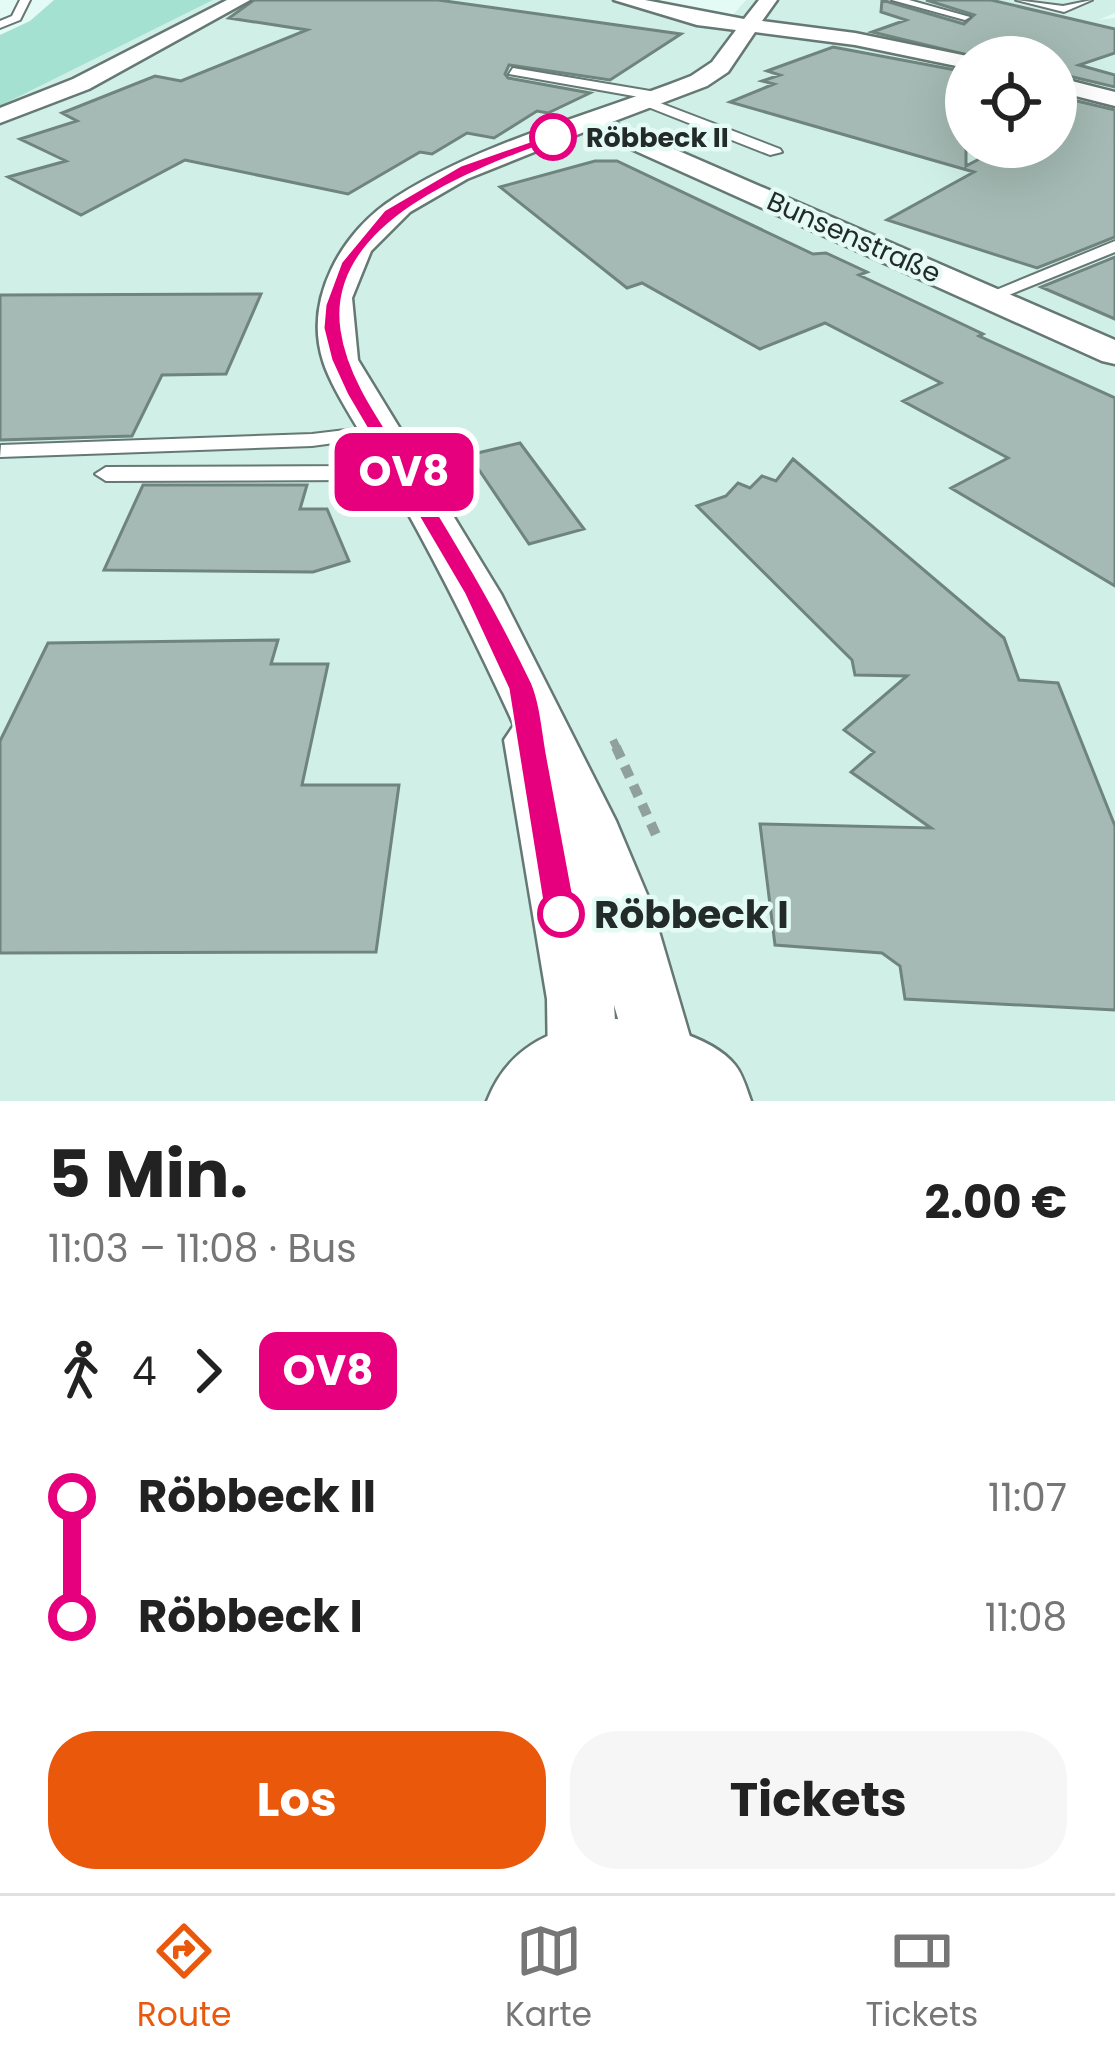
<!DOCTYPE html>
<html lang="de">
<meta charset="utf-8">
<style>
:root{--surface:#fff;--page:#f6f6f6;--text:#222;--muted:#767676;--line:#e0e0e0;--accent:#ea580c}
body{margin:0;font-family:Poppins,sans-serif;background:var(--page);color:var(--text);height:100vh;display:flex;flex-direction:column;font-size:45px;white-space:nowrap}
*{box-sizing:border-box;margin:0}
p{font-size:39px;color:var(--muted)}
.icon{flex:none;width:66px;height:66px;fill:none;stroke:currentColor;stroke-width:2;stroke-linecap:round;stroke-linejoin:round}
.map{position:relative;height:1101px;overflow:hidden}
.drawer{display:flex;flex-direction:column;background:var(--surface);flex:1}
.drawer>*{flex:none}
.badge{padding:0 24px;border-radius:18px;font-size:42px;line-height:78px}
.controls{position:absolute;left:945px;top:36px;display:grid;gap:24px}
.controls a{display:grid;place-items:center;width:132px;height:132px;border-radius:50%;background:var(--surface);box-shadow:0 12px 48px #0002;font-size:60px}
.map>.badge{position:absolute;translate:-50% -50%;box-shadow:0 0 0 6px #fff}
.legs{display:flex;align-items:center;gap:18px;height:132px;padding:0 48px;font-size:39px}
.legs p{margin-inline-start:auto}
.headline{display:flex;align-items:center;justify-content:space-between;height:204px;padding:0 48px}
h1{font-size:66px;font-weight:700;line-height:90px}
.button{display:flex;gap:24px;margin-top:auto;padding:24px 48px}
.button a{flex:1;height:138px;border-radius:48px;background:var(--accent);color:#fff;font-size:48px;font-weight:700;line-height:138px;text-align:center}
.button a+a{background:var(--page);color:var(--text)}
ul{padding:0 48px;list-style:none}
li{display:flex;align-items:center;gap:42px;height:120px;font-size:45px}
li i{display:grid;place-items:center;width:18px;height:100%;margin:0 15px;background:currentColor}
li i::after{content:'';width:30px;height:30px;margin:-15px;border:9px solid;border-radius:50%;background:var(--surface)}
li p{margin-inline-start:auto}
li:first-child i{background:linear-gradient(#0000 50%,currentColor 0)}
li:last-child i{background:linear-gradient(currentColor 50%,#0000 0)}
.tab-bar{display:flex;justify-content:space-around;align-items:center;height:168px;border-top:3px solid var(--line);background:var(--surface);font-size:33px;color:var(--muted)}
.tab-bar a{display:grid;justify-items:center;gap:6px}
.tab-bar .selected{color:var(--accent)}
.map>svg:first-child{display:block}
.built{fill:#d0efe7;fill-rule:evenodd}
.green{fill:#a4e1d1}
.building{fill:#a5bab4;stroke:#70847e;stroke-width:3}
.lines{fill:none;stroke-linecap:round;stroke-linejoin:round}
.service-casing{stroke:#657873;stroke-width:4}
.minor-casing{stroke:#657873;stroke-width:5}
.tertiary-casing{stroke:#657873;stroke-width:5}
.path-far1{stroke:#90a09c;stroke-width:8;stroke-dasharray:9 6;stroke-linecap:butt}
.path{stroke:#90a09c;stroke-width:10;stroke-dasharray:12 9;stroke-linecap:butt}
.service{fill:#fff;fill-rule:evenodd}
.minor{fill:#fff;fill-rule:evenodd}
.tertiary{fill:#fff;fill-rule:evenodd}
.line-1{fill:#e6007e;stroke:#fff;stroke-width:3}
.stop-1-dot{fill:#fff;stroke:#e6007e;stroke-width:6}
.labels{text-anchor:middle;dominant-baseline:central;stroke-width:9;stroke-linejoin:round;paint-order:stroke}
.far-stop-label{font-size:27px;font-weight:bold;fill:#232b29;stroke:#e4faf4;text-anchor:start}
.far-street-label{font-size:27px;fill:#232b29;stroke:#e4faf4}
.near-stop-label{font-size:39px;font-weight:bold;fill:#232b29;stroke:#e4faf4;text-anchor:start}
</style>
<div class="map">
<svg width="1115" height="1101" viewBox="0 0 1115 1101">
<rect width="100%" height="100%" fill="#e4faf4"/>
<path class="built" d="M213,0H657L731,17L746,0H1115V13L1098,20L1115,18V1101H0V106ZM966,57H1056V147H966Z"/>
<path class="green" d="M54,0H213L0,106V35L30,21Z"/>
<path class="building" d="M254,0H438L681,34L610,80L509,65L505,74L508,78L590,93L548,113L537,111L494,138L467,133L432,154L420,152L348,194L185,160L81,215L8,177L66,161L20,139L77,121L62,113L155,76L181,81L307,30L229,18Z
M882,0L964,24L974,15L926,0H991L1115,29V53L1079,65L1115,75V87L1056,73V57H976L872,32L906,20L881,12Z
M833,47L966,72V166L1002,147H1056V96L1115,110V237L1037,268L887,220L974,172L730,102L774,84L762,81L780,75L767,71Z
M595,161H617L813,254L826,253L867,272L859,275L983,334L979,336L1115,398V586L951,488L1008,458L903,401L941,383L825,323L760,349L642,283L627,288L500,187Z
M1115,257V319L1041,287Z
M261,294L226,374L162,375L132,436L0,440V295Z
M520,443L584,529L529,544L469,455Z
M793,459L1004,638L1019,680L1058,683L1115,826V1010L905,999L900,966L882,953L775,945L760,824L931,828L851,772L874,752L844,730L907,676L855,675L852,660L697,506L726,496L738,483L750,488L762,476L776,481Z
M143,485H307L300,509H327L349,561L313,572L104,570Z
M278,640L271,664H328L302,785H399L376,952L0,953V741L48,643Z"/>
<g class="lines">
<defs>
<path id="service" d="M20,0H30L20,20L0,28V21L12,16Z
M892,0H909L970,17L965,20Z
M1016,0L1063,6L1092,0L1064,12Z
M513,68L662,93L668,97L662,101L509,74Z
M647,98L780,149L782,152L770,155L643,105L641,102Z
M1115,241V252L994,301L979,297Z
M379,426L386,428L389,432L386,436L312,446L0,457L1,445L312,434Z
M399,457L410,464L407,469L353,480L106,481L95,474L106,467L353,466Z"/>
<path id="minor" d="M227,0H250L89,89L0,123V108L73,79Z
M614,0H645L744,19L759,0H777L762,21L855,33L972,57H966V68L855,45L755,32L728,72L707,86L612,122L1115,340V364L1102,361L589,130L467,179L410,212L371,251L352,298L358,360L501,594L616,821L651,904L700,1071L690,1095L676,1101L640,1095L614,1005L618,1065L608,1089L583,1099L558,1089L548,1065L547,999L504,740L514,725C477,644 438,566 394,488C376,455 333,394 323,361C303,298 343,230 396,197C486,140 592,115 691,76L712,62L736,30L697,25Z
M1056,77L1115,92V106L1056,91Z"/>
<path id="tertiary" d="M600,1019C637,1016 712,1035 735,1065C743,1075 747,1090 751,1101H487C508,1048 546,1032 600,1019Z"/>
</defs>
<use href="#service" class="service-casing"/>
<use href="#minor" class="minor-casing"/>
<use href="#tertiary" class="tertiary-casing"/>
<path class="path-far1" d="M613,740L618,750"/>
<path class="path" d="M616,747L657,837"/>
<use href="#service" class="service"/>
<use href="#minor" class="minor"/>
<use href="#tertiary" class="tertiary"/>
</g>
<path class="line-1" d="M553,133L557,140C479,168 326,222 342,330C349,380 385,426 411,468C454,538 496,607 532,682C541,703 543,730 547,753C557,807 567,861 577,914L572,924L561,929L549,924L544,914L508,689L464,594L347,395L331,360L323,328L325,305L341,262L384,210L461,165Z"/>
<g class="stop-1-dot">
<circle cx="553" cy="137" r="21"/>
<circle cx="561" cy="914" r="21"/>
</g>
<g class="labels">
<g class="far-stop-label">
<text x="586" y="137">Röbbeck II</text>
</g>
<g class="far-street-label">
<text transform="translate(854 237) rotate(24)">Bunsenstraße</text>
</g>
<g class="near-stop-label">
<text x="594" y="914">Röbbeck I</text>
</g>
</g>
</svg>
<div class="controls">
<a><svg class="icon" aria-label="locate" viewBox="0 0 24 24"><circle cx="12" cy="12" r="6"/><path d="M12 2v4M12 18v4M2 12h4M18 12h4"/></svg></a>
</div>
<b class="badge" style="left:404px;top:472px;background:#e6007e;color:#fff">OV8</b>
</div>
<section class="drawer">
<div class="headline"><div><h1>5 Min.</h1><p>11:03 – 11:08 · Bus</p></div><b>2.00 €</b></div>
<div class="legs"><svg class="icon" aria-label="walk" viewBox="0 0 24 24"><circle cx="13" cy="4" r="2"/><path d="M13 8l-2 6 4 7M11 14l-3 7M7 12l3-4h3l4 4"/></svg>4<svg class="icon" aria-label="forward" viewBox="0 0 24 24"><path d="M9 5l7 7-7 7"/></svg><b class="badge" style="background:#e6007e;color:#fff">OV8</b></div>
<ul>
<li><i style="color:#e6007e"></i><b>Röbbeck II</b><p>11:07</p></li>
<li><i style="color:#e6007e"></i><b>Röbbeck I</b><p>11:08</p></li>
</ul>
<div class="button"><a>Los</a><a>Tickets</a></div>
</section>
<nav class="tab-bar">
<a class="selected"><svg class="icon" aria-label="directions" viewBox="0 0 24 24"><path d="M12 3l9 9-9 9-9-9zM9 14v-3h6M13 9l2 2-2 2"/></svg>Route</a>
<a><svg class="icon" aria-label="map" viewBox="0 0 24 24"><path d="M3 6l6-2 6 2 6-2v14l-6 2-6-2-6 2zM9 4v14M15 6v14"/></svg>Karte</a>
<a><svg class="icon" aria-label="tickets" viewBox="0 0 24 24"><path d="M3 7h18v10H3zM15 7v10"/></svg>Tickets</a>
</nav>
